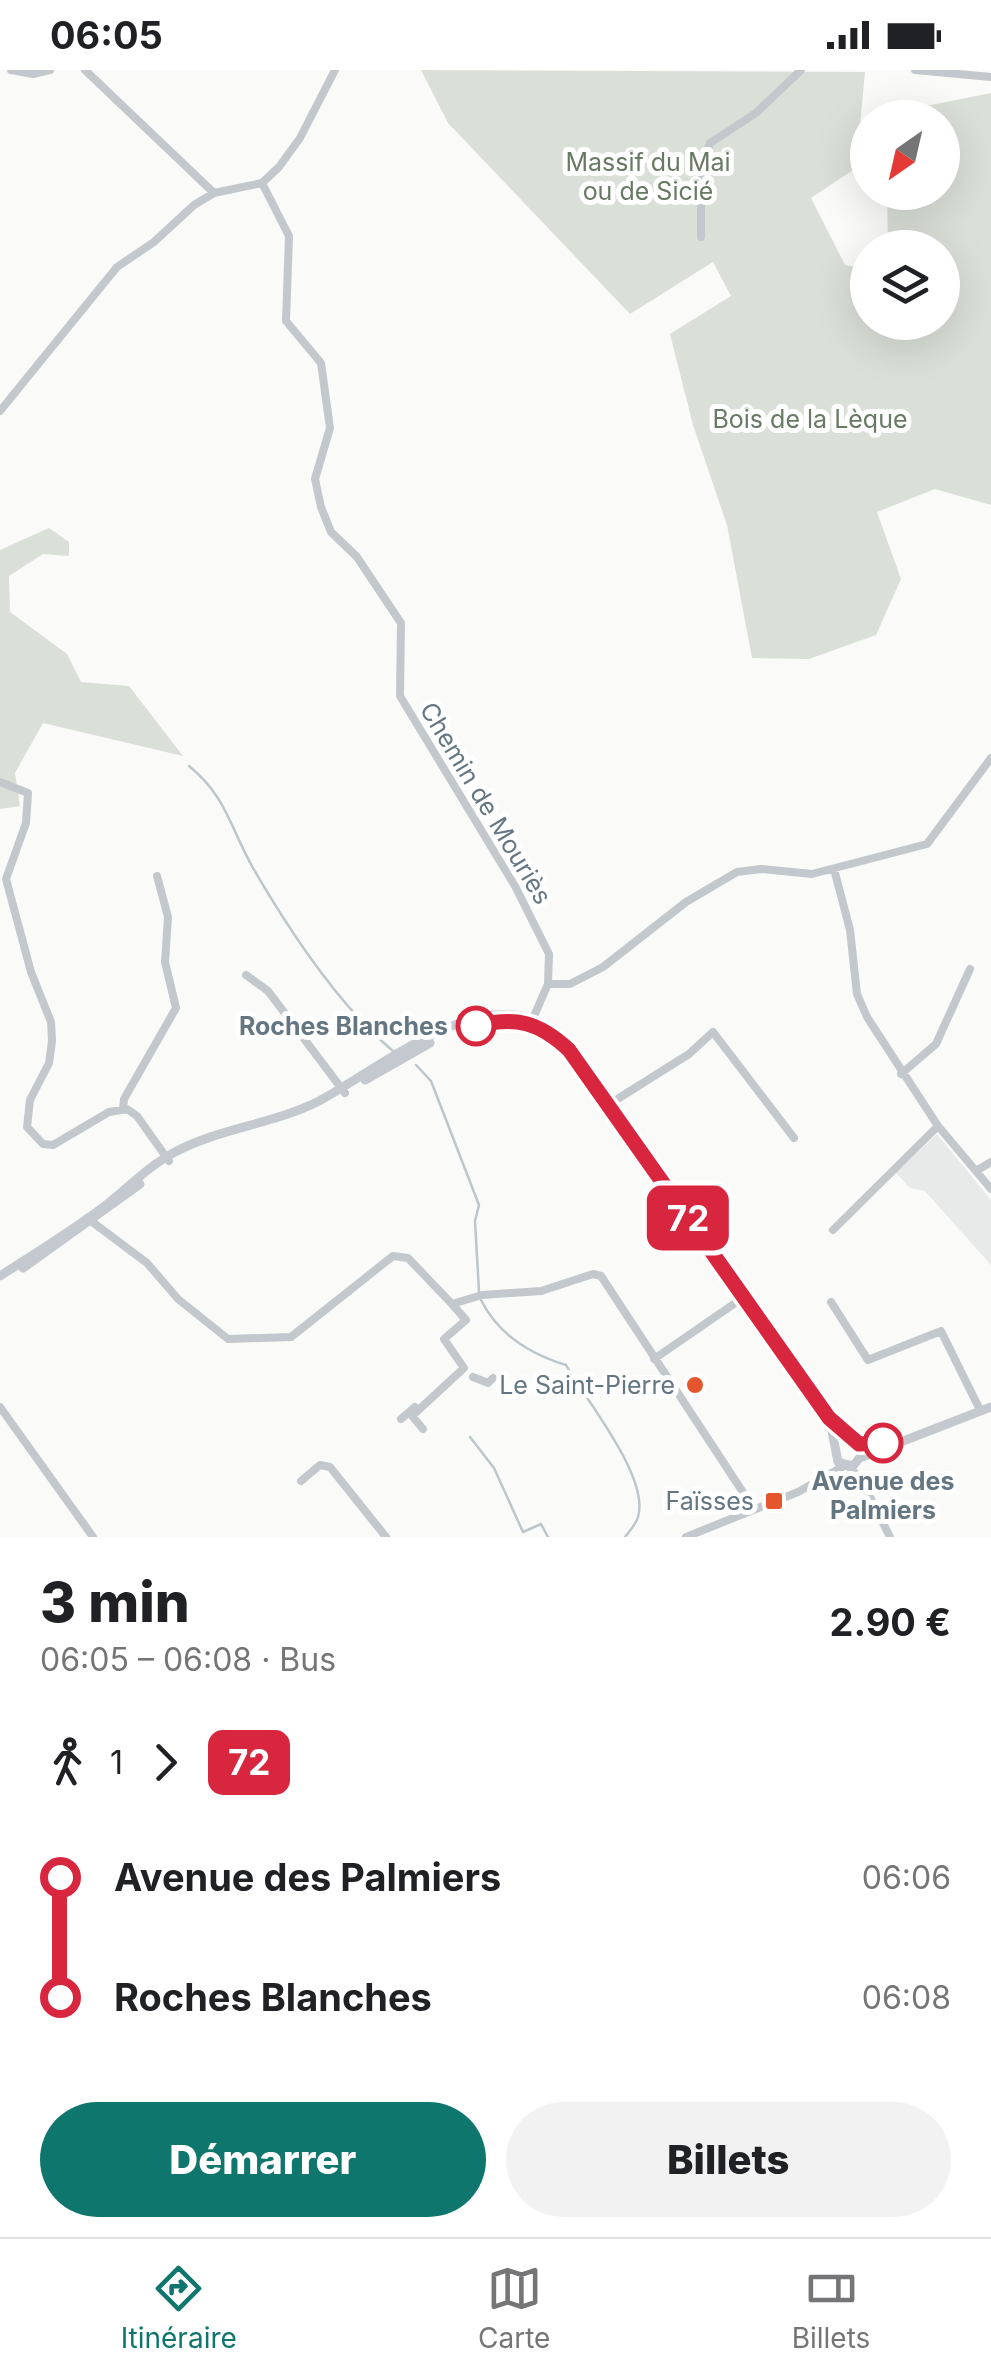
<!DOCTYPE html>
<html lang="fr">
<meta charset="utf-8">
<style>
:root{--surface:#fff;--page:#f2f2f2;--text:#202124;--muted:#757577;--line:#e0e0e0;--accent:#0f766e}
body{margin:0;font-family:Inter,sans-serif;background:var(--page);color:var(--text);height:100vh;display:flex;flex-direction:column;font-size:38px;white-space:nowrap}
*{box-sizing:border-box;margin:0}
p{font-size:32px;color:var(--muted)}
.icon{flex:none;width:55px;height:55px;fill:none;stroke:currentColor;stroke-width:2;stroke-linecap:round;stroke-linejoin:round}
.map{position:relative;height:1467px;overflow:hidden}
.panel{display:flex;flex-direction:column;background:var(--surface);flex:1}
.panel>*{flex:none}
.badge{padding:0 20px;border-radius:15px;font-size:35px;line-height:65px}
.needle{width:65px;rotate:214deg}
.controls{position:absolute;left:850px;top:30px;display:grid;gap:20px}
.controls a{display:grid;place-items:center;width:110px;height:110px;border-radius:50%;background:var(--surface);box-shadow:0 10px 40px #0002;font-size:50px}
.map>.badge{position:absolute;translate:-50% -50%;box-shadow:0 0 0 5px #fff}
.legs{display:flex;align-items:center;gap:15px;height:110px;padding:0 40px;font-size:32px}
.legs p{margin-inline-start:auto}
.summary{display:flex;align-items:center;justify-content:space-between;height:170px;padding:0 40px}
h1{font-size:55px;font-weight:800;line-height:75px}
.cta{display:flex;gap:20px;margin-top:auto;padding:20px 40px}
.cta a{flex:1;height:115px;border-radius:60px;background:var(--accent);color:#fff;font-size:40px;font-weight:800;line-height:115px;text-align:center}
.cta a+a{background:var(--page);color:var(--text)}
ul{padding:0 40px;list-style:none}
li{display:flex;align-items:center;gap:35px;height:120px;font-size:38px}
li i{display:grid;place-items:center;width:15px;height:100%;margin:0 12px;background:currentColor}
li i::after{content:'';width:25px;height:25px;margin:-12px;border:8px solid;border-radius:50%;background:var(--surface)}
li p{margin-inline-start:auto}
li:first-child i{background:linear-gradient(#0000 50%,currentColor 0)}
li:last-child i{background:linear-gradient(currentColor 50%,#0000 0)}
.status{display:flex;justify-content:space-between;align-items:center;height:70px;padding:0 50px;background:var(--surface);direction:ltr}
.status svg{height:28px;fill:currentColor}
.tab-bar{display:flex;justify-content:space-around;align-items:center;height:140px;border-top:2px solid var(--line);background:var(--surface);font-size:28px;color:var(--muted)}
.tab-bar a{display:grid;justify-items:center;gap:5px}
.tab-bar .on{color:var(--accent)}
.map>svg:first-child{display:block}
.built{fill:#e8e9e9}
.green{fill:#dadfd7}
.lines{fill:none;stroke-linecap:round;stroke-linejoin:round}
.stream{stroke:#bbc7cb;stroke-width:2.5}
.minor{stroke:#c3c8cc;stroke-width:8}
.major{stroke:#c3c9ce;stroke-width:9}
.line-1-casing{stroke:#fff;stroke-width:22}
.line-1{stroke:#d7263d;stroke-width:15}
.stop-1-dot{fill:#fff;stroke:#d7263d;stroke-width:5}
.poi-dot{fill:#e4572e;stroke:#fff;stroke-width:4}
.labels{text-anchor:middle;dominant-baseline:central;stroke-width:10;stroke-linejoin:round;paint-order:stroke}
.park-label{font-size:25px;fill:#687a64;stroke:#fff}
.street-label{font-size:25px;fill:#657683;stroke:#fff}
.stop-label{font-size:25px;font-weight:bold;fill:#657683;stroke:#fff;text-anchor:end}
.poi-label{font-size:25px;fill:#657683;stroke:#fff;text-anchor:end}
</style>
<div class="status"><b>06:05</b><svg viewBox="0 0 49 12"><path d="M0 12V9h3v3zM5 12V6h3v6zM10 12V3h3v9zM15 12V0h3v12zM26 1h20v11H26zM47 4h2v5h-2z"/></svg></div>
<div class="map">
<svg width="991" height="1467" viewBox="0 0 991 1467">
<rect width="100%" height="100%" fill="#fafaf8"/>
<path class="built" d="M937,1064L991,1130V1195L925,1121L910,1118L896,1103Z"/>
<path class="green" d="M421,0L865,2L856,98L811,128L845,195L867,199L868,252H942V178L888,177L887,123L942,122V48L915,47L921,37L991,23V435L935,419L877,442L901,509L876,565L809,589L752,588L727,455L693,355L670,264L731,226L713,192L630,244L448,53Z
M49,458L69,472V486L43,484L9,506L10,542L67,584L81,612L129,616L183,686L43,653L15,703L20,736L0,739V480Z"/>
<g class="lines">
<path class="stream" d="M189,696C226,726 230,757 253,798C289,860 338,935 393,981
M416,995L431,1011L479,1135L475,1151L479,1222
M481,1230C498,1264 530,1284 566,1295C585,1329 650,1407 638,1447C636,1454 629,1462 625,1467
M470,1367L494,1398L523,1462L541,1454L548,1467"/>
<path class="minor" d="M11,0L33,4L50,0
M85,0L214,123
M915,0L991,7
M262,113L289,166L286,251L321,293L330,358L315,409L321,437L331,462L357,487L401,553L400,626L515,816L549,884L548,914L531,953
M701,167V97L710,73L756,43L801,0
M0,341L117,197L154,172L194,135L214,123L262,113L279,97L300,68L335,0
M0,712L28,723L26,753L6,809L31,902L51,952L52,971L49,993L30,1030L27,1057L43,1074L53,1075L109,1042L127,1039L137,1046L169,1091
M834,799L850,860L857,924L867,947L938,1056L991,1119
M246,905L268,921L345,1023
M548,914H570L603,897L686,832L737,802L761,799L812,804L927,774L991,688
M901,1004L936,974L970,899
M608,1035L689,984L713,962L794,1068
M123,1039L124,1029L176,938L165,892L168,847L157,806
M976,1101L991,1092
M87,1148L147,1193L178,1229L228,1269L291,1267L393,1186L408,1188L452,1234L482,1225L541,1221L593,1204L601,1206L754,1439
M833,1160L938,1056
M831,1232L868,1290L941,1261L980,1340
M654,1289L744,1227
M473,1307L488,1313L493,1308
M0,1337L93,1467
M401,1349L415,1337
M423,1359L412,1346L464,1298L444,1269L466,1250L452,1234
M849,1397L861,1409L890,1467
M301,1411L320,1395L330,1397L386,1467
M686,1467L798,1422L844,1396"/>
<path class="major" d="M463,960C495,951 518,944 548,962
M365,1010L430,973
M23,1198L140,1114
M0,1206C34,1184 70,1162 102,1138C126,1120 148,1096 175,1082C220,1058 274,1054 319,1031C382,998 492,902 559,966L841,1362L859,1374L897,1372
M830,1351L838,1392L853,1396L862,1385
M862,1387L991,1337"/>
</g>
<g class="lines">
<defs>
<path id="line-1" d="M476,956C516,946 539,952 569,980L829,1348L859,1374L883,1373"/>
</defs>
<use href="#line-1" class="line-1-casing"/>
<use href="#line-1" class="line-1"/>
</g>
<g class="stop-1-dot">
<circle cx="476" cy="956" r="18"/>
<circle cx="883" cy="1373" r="18"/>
</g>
<g class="poi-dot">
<circle cx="695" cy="1315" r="10"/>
<rect x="764" y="1421" width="20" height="20" rx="5"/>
</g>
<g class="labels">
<g class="park-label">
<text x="648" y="92">Massif du Mai<tspan x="648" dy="29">ou de Sicié</tspan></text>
<text x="810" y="349">Bois de la Lèque</text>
</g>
<g class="street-label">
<text transform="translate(486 733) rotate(59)">Chemin de Mouriès</text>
</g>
<g class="stop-label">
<text x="448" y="956">Roches Blanches</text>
<text x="883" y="1411" text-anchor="middle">Avenue des<tspan x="883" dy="29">Palmiers</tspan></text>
</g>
<g class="poi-label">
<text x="675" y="1315">Le Saint-Pierre</text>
<text x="754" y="1431">Faïsses</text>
</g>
</g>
</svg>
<div class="controls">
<a><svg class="needle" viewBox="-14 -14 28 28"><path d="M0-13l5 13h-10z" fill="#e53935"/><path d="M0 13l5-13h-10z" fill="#757577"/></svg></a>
<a><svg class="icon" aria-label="layers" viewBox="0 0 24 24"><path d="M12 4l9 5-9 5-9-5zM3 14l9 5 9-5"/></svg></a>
</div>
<b class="badge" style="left:688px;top:1148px;background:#d7263d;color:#fff">72</b>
</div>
<section class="panel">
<div class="summary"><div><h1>3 min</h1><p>06:05 – 06:08 · Bus</p></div><b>2.90 €</b></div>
<div class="legs"><svg class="icon" aria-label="walk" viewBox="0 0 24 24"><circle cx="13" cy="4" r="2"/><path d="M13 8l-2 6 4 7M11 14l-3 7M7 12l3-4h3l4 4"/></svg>1<svg class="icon" aria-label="forward" viewBox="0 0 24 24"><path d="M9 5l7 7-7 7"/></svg><b class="badge" style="background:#d7263d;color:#fff">72</b></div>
<ul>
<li><i style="color:#d7263d"></i><b>Avenue des Palmiers</b><p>06:06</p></li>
<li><i style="color:#d7263d"></i><b>Roches Blanches</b><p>06:08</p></li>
</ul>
<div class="cta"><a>Démarrer</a><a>Billets</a></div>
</section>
<nav class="tab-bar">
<a class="on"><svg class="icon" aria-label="directions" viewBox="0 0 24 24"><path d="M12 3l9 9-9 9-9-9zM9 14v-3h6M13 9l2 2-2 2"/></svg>Itinéraire</a>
<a><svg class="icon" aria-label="map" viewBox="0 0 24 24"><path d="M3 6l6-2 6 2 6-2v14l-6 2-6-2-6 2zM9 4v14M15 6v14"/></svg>Carte</a>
<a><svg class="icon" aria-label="tickets" viewBox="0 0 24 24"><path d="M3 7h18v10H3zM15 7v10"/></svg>Billets</a>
</nav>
